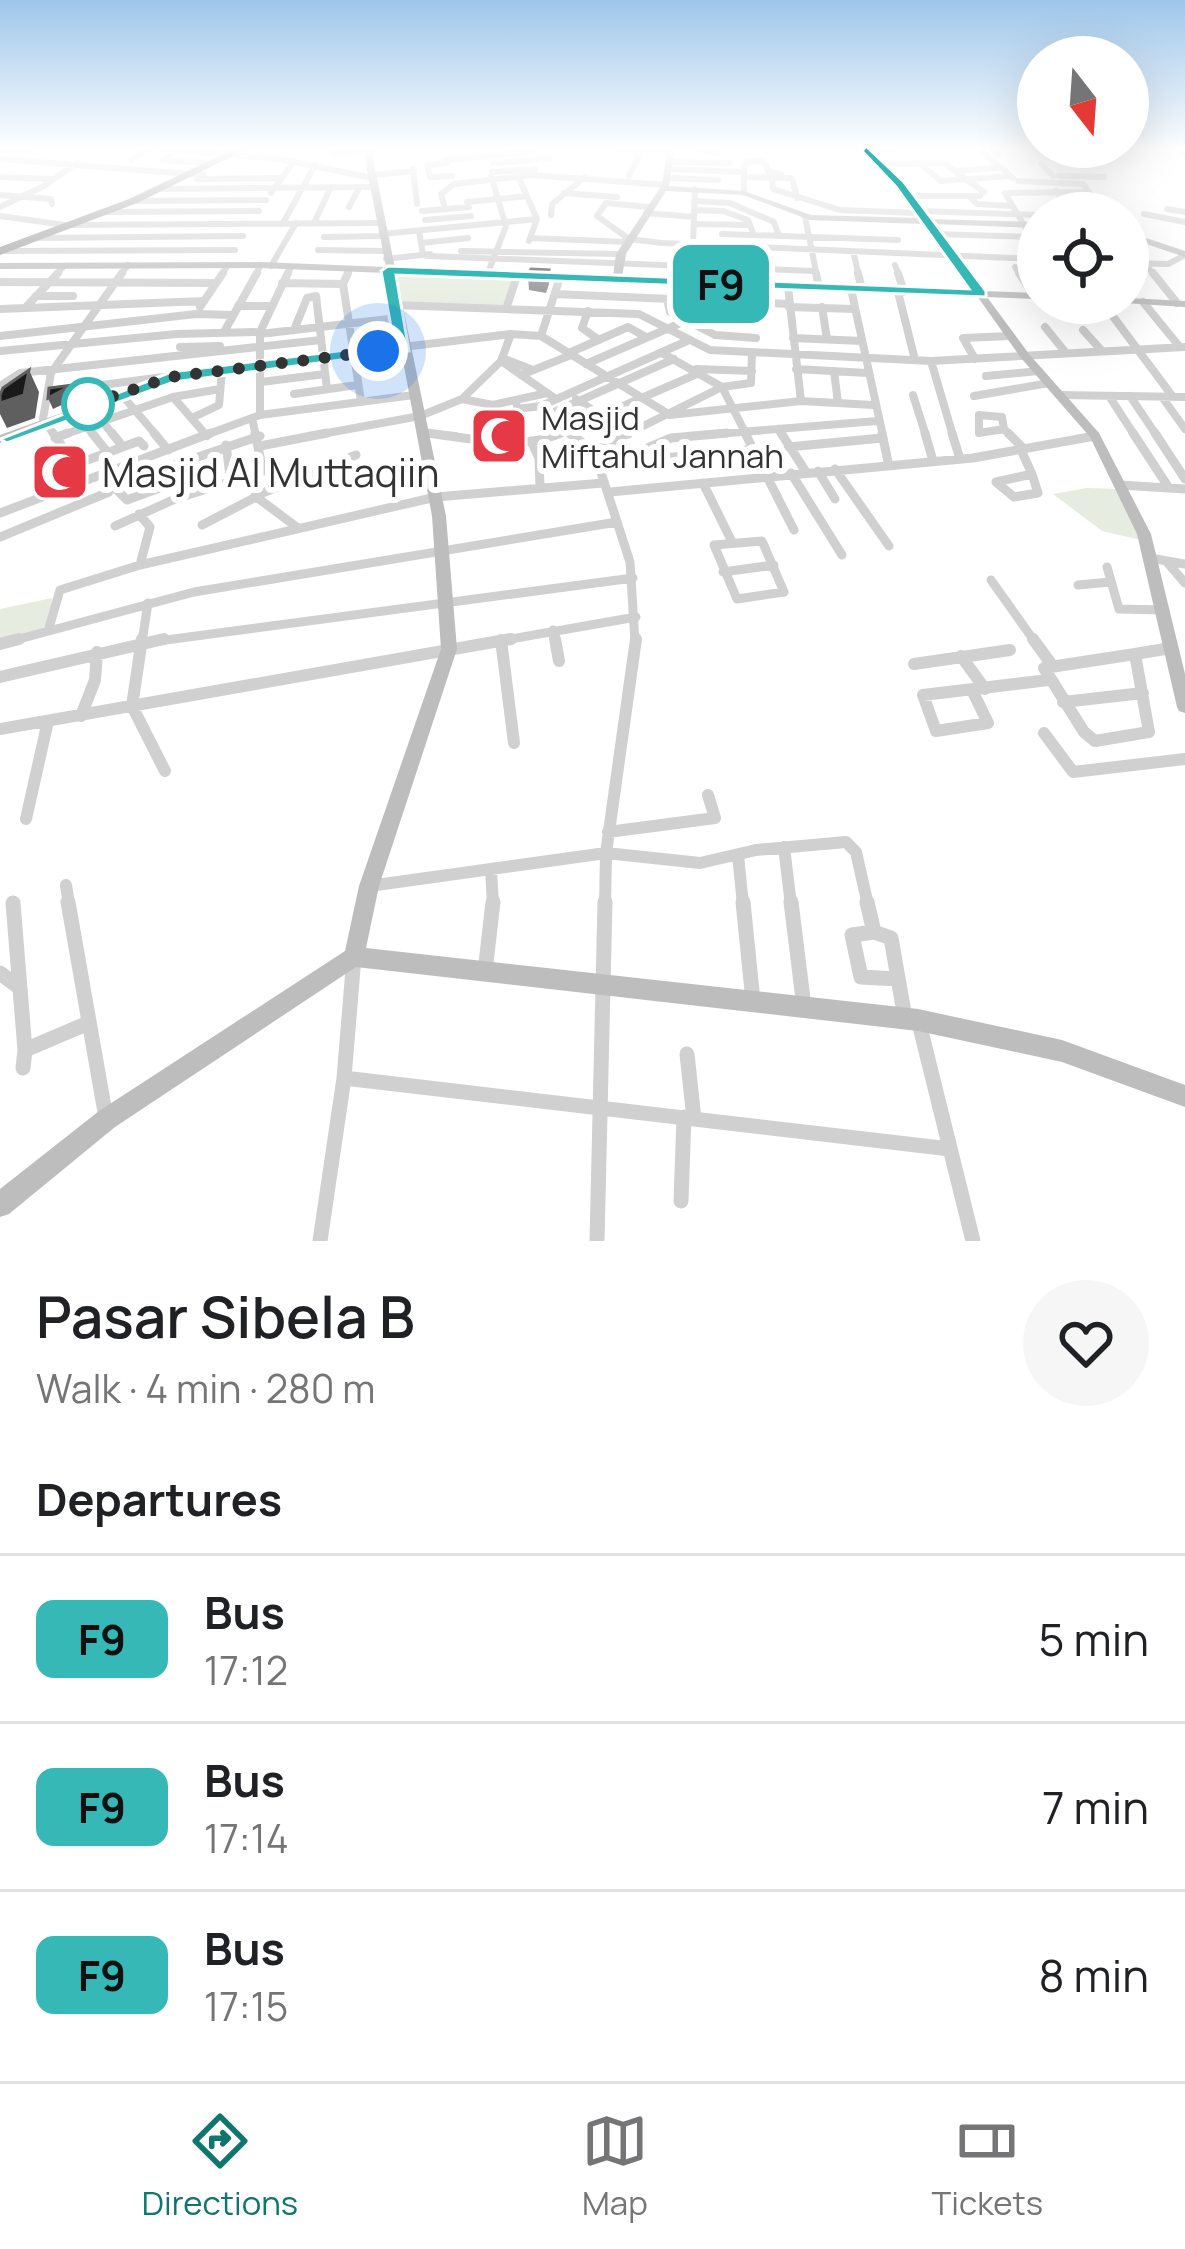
<!DOCTYPE html>
<meta charset="utf-8">
<style>
:root{--surface:#fff;--page:#f6f6f6;--text:#202124;--muted:#757577;--line:#e0e0e0;--accent:#0f766e}
body{margin:0;font-family:Manrope,sans-serif;background:var(--page);color:var(--text);height:100vh;display:flex;flex-direction:column;font-size:45px;white-space:nowrap}
*{box-sizing:border-box;margin:0}
p{font-size:39px;color:var(--muted)}
.icon{flex:none;width:66px;height:66px;fill:none;stroke:currentColor;stroke-width:2;stroke-linecap:round;stroke-linejoin:round}
.map{position:relative;height:1241px;overflow:hidden}
.side{display:flex;flex-direction:column;background:var(--surface);flex:1}
.side>*{flex:none}
.badge{padding:0 24px;border-radius:18px;font-size:42px;line-height:78px}
.needle{width:78px;rotate:163deg}
.tools{position:absolute;left:1017px;top:36px;display:grid;gap:24px}
.tools a{display:grid;place-items:center;width:132px;height:132px;border-radius:50%;background:var(--surface);box-shadow:0 12px 48px #0002;font-size:60px}
.you{position:absolute;width:60px;height:60px;margin:-30px;border:9px solid #fff;border-radius:50%;background:#1a73e8;box-shadow:0 0 0 18px #1a73e833}
.map>.badge{position:absolute;translate:-50% -50%;box-shadow:0 0 0 6px #fff}
h2{padding:0 36px;font-size:45px;line-height:108px}
.round{display:grid;place-items:center;flex:none;width:126px;height:126px;border-radius:63px;background:var(--page)}
.overview{display:flex;align-items:center;justify-content:space-between;height:204px;padding:0 36px}
h1{font-size:57px;font-weight:600;line-height:90px}
ul{padding:0;list-style:none}
li{display:flex;align-items:center;gap:36px;height:168px;padding:0 36px;border-top:3px solid var(--line)}
li div{flex:1}
li b{display:block;font-size:45px}
li em{font-style:normal}
li .badge{min-width:132px;font-weight:700;text-align:center}
.menu{display:flex;justify-content:space-around;align-items:center;height:168px;border-top:3px solid var(--line);background:var(--surface);font-size:33px;color:var(--muted)}
.menu a{display:grid;justify-items:center;gap:6px}
.menu .active{color:var(--accent)}
.map>svg:first-child{display:block}
.green{fill:#e6ecdf}
.lines{fill:none;stroke-linecap:round;stroke-linejoin:round}
.street-far4{stroke:#d0d0d0;stroke-width:6}
.street-far3{stroke:#d0d0d0;stroke-width:8}
.street-far2{stroke:#d0d0d0;stroke-width:9}
.street-far1{stroke:#d0d0d0;stroke-width:12}
.street{stroke:#d0d0d0;stroke-width:15}
.secondary{fill:#bdbdbd;fill-rule:evenodd}
.highway{fill:#9a9a9a;fill-rule:evenodd}
.wall{fill:#8c8c8c}
.shaded-wall{fill:#5f5f5f}
.building{fill:#1a1a1a;stroke:#5f5f5f;stroke-width:3}
.line{fill:#35b8b6;stroke:#fff;stroke-width:3}
.walk{stroke:#333;stroke-width:12;stroke-dasharray:0 21.6}
.stop-dot{fill:#fff;stroke:#35b8b6;stroke-width:6}
.labels{text-anchor:middle;dominant-baseline:central;stroke-width:12;stroke-linejoin:round;paint-order:stroke}
.far-poi-label{font-size:33px;fill:#333;stroke:#fff;text-anchor:start}
.poi-label{font-size:39px;fill:#333;stroke:#fff;text-anchor:start}
</style>
<div class="map">
<svg width="1185" height="1241" viewBox="0 0 1185 1241">
<rect width="100%" height="100%" fill="#fff"/>
<path class="green" d="M394,272L514,277L504,307L402,302Z
M1087,488L1117,489L1141,540L1102,531L1053,494Z
M52,598L48,628L0,641V609Z"/>
<g class="lines">
<path class="street-far4" d="M162,149L280,159L372,178
M619,149L642,150
M696,149L717,153
M861,149H892
M979,149L1013,178
M993,149L999,155
M1068,149L1076,154
M178,150L163,160L206,163
M2,151L30,150
M333,153L375,149
M0,159L203,175
M131,159L149,149
M536,159L550,158
M444,160L532,152
M669,162L730,163
M447,163L427,165L430,177L452,176
M493,163L531,160
M919,163L941,181L1008,176
M880,164L944,163L984,192
M1041,164L1053,176
M413,169L417,204
M669,169L744,172V193
M955,171L998,168
M492,172L535,169
M744,172L745,162L764,161L769,172L781,174
M372,175L414,171
M629,176L642,150H671
M1059,176L1104,177
M0,177L50,179
M744,177L792,178L797,198
M519,178L537,219L529,241
M668,178L718,180
M772,178L773,189L840,210L920,213
M197,179L279,178
M1018,181L1083,184L1104,213
M454,184L532,175L666,185
M157,189L374,187
M1056,191L1072,213
M271,193L293,163
M564,193L617,197
M0,195L51,199L52,204
M908,196H980
M970,197L977,204L1012,206
M133,201L266,200
M694,201L730,203L774,222L779,236
M467,202L527,196
M0,207L44,186L78,162
M349,207L359,188
M649,207L606,203L597,216L629,239L662,243L1038,259
M445,209L441,194L454,184
M1167,209L1185,212
M694,210L723,211L748,220L754,235
M422,211L469,207
M918,211L1038,215
M103,212L259,211
M646,213L694,217
M1144,214L1185,222
M551,215L552,204L585,177
M0,216L65,225
M805,217L817,276
M425,220L471,216
M283,223L315,165
M314,223L331,187
M694,224L750,225
M66,225L380,223
M419,231L423,255L429,256L815,271
M382,234L537,219
M722,234L898,240
M935,234L1034,237
M324,237L382,236
M33,238L243,236
M530,238L628,242
M421,243L468,238
M1038,249L1005,193L1088,192
M318,250L385,251
M0,251L235,250
M461,251L621,254
M853,251L859,276
M1135,251L1155,276
M386,259L430,254
M1128,263L1168,264L1185,255
M895,265L899,276
M271,266L296,223
M1015,267L1021,276
M487,275L506,226L491,176
M55,276L64,266
M120,276L128,265
M221,276L228,265
M255,276L261,265
M287,276L291,267
M347,276L350,269
M692,276L695,189"/>
<path class="street-far3" d="M348,273L343,284L361,401
M816,273L819,288
M858,273L862,290
M898,273L904,292
M1019,273L1034,296
M1153,273L1177,303
M0,282L216,283
M282,283L343,284
M692,283V273
M788,287L801,401
M851,289L883,436
M898,292L915,360
M555,294L789,304
M36,296H73
M667,299L670,312L715,335L756,338
M1143,302L1179,346
M1103,303L1173,397
M394,305L639,314L710,350L931,361L1185,347
M238,306H272
M26,307L58,273
M200,307L223,273
M789,307L855,309
M822,307L827,339
M0,309L204,301
M506,309L517,276
M701,310L726,322L755,324
M588,311L582,328L599,340
M1045,327L1066,353
M294,330L307,298L316,296L327,389
M1083,330L1102,351
M224,332L257,273
M260,334L397,318
M511,334L501,361L556,399
M0,336L196,314L233,315
M541,336L670,415L801,401L873,405
M541,336L560,277
M793,338L862,341
M180,347L220,346
M403,347L511,334L541,336
M0,351L177,334L260,332
M569,353L628,327L646,337
M662,353L722,387L747,436
M502,358L533,370
M975,359L963,338L1010,336
M931,361L953,436
M586,364L706,312
M696,369L752,371
M796,369L867,373
M834,371L838,403
M521,375L571,355
M986,376L1039,371
M261,382L325,374
M0,386L20,373L321,340
M79,388L171,376
M121,394L157,436
M294,394L357,385
M913,395L926,436
M1060,395L1185,397
M974,396L1049,383
M1109,396L1135,436
M1130,396L1157,436
M173,397L207,436
M1162,397L1185,429
M462,399L493,405L547,393
M576,399L629,434
M517,406L520,436
M517,409L541,406L687,341
M260,415V332L288,273
M979,415L1002,417L1004,429L979,433Z
M192,418L219,405L222,371
M252,418L256,436
M102,421L114,436
M87,427L95,436
M778,429L783,436
M1004,429L1011,436
M424,433L455,436
M55,436L43,419L51,373L122,273
M60,436L173,397L220,389
M203,436L260,415L414,395
M311,436L420,416L462,399L501,361
M554,436L699,373
M573,436L545,416L674,359
M623,436L722,387L751,383L752,352
M691,436L877,421"/>
<path class="street-far2" d="M53,433L86,480
M92,433L108,453
M112,433L123,447
M154,433L168,450
M427,433C469,438 522,451 561,433
M520,433L521,441
M569,433L594,451
M629,433L594,451L630,562L635,642
M745,433L794,530
M781,433L806,472
M882,433L888,462
M925,433L933,461
M952,433L960,459
M1008,433L1025,450
M1133,433L1169,488
M1155,433L1185,479
M55,438L68,433
M531,441L539,458L540,487
M226,445L231,483
M260,446L327,433
M788,447L882,438
M1021,450L1032,474
M632,461L631,455L671,438L727,433
M632,461L755,449
M74,465L139,441L144,446
M835,469L889,546
M818,471L835,499
M791,473L842,555
M1032,474L1038,493L1014,497L996,482Z
M703,483L732,542
M112,485L127,500L195,475
M1120,485L1185,489
M113,486L260,436
M610,492L973,458L1095,436
M0,513L211,433
M139,514L150,527L140,565
M202,525L256,497
M115,526L175,499L263,471L255,433
M298,528L255,496L356,455
M0,537L109,492L105,482
M762,541L784,592L737,599L714,545Z
M1150,558L1185,564
M1166,561L1185,583
M1107,567L1119,609L1163,610
M723,572L774,565
M991,580L1035,642
M1078,585L1110,582
M49,628L60,590L140,565L436,497L603,483
M553,630L555,642
M8,642L194,592L617,522
M142,642L148,603
M151,642L633,578
M494,642L636,617"/>
<path class="street-far1" d="M142,639L132,706L165,771
M555,639L559,661
M1033,639L1052,665
M501,640L514,743
M0,644L19,639
M1135,654L1149,732L1095,741L1084,732L1044,668Z
M1135,654L1171,648
M961,656L985,689
M914,664L1010,650
M0,677L164,639
M972,690L988,723L936,731L923,695L1048,680
M1063,702L1143,693
M81,716L95,680L97,652
M0,729L511,639
M1044,733L1073,772L1185,759
M26,819L48,721
M608,832L715,818L708,795
M784,847L791,905
M738,855L743,905
M491,869L493,905
M66,885L69,905
M369,886L606,853L700,863L756,850L846,842L856,852L868,905
M605,905L606,853L636,639"/>
<path class="street" d="M68,902L106,1118
M743,902L753,1001
M791,902L804,1007
M867,902L874,932L891,938L905,1018
M13,903L25,1050L86,1024
M874,932L852,935L861,977L898,979
M485,972L493,902
M0,973L20,988
M919,1023L973,1241
M687,1054L694,1119
M23,1068L25,1050
M344,1078L950,1149
M681,1201L684,1117
M320,1241L344,1078L354,957
M597,1241L605,902"/>
<path class="secondary" d="M363,149H371L395,268L613,276L616,254L662,185L667,149H675L669,186L744,191L811,215L920,218L897,187L862,149H870L903,183L929,219L1038,222V228L933,224L982,291L1038,293V299L987,297L1029,354L1099,433L1151,534L1185,674V713L1179,711L1177,707L1137,534L1090,437L1021,358L977,296L396,273L446,516L457,649L379,886L366,948L918,1009L1062,1040L1185,1085V1107L1062,1062L918,1031L356,967L115,1127L9,1214L0,1217V1189L99,1111L345,951L359,886L441,649L432,516L401,350L173,380L0,443V435L171,374L400,344L387,273L261,268L0,269V263L261,262L386,267ZM666,191L743,195L810,220L924,224L972,290L622,277L626,254Z
M1172,149L1185,152V157Z
M1128,232L1185,251V257L1128,238Z
M1128,298L1185,301V307L1125,303H1128Z"/>
<path class="highway" d="M234,149H247L137,203L0,255V247L129,199Z"/>
</g>
<path class="wall" d="M549,270V284L546,293L529,290L528,276Z
M58,453L66,468L63,477L49,476L41,460Z"/>
<path class="shaded-wall" d="M29,370L39,392L35,418L7,428L0,414V403Z
M89,383L94,394L70,401L53,409L48,398L65,389Z
M58,453L66,468L63,477L55,462Z"/>
<path class="building" d="M531,269L549,270L546,280L528,276Z
M29,370L24,395L0,403V395L3,388Z
M89,383L65,389L48,398L49,388Z
M49,452L58,453L55,462L41,460Z"/>
<linearGradient id="sky" x2="0" y2="1"><stop stop-color="#9ec6ea"/><stop offset="0.46" stop-color="#fff"/><stop offset="1" stop-color="#fff" stop-opacity="0"/></linearGradient>
<rect width="1185" height="323" fill="url(#sky)"/>
<path class="line" d="M866,146L904,182L986,291V297L396,275L409,351L174,382L7,443L0,439L171,372L394,344L381,271L388,266L969,289L896,187L862,151Z"/>
<g class="lines">
<path class="walk" d="M88,404L80,407L171,377L378,351"/>
</g>
<defs>
<symbol id="mosque-square" viewBox="-11 -11 22 22"><rect x="-9" y="-9" width="18" height="18" rx="4" fill="#e63946" stroke="#fff"/><path d="M3.5-4.9A6 6 0 1 0 3.5 4.9A5 5 0 1 1 3.5-4.9Z" fill="#fff"/></symbol>
</defs>
<g fill-rule="evenodd">
<use href="#mosque-square" x="466" y="403" width="66" height="66"/>
<use href="#mosque-square" x="27" y="439" width="66" height="66"/>
</g>
<circle class="stop-dot" cx="88" cy="404" r="24"/>
<g class="labels">
<g class="far-poi-label">
<text x="541" y="417">Masjid<tspan x="541" dy="38">Miftahul Jannah</tspan></text>
</g>
<g class="poi-label">
<text x="102" y="472">Masjid Al Muttaqiin</text>
</g>
</g>
</svg>
<div class="tools">
<a><svg class="needle" viewBox="-14 -14 28 28"><path d="M0-13l5 13h-10z" fill="#e53935"/><path d="M0 13l5-13h-10z" fill="#757577"/></svg></a>
<a><svg class="icon" aria-label="locate" viewBox="0 0 24 24"><circle cx="12" cy="12" r="6"/><path d="M12 2v4M12 18v4M2 12h4M18 12h4"/></svg></a>
</div>
<div class="you" style="left:378px;top:351px"></div>
<b class="badge" style="left:721px;top:284px;background:#35b8b6;color:#111">F9</b>
</div>
<section class="side">
<div class="overview"><div><h1>Pasar Sibela B</h1><p>Walk · 4 min · 280 m</p></div><a class="round"><svg class="icon" aria-label="heart" viewBox="0 0 24 24"><path d="M12 20l-8-8c-3-5 5-10 8-4 3-6 11-1 8 4z"/></svg></a></div>
<h2>Departures</h2>
<ul>
<li><span class="badge" style="background:#35b8b6;color:#111">F9</span><div><b>Bus</b><p>17:12</p></div><em>5 min</em></li>
<li><span class="badge" style="background:#35b8b6;color:#111">F9</span><div><b>Bus</b><p>17:14</p></div><em>7 min</em></li>
<li><span class="badge" style="background:#35b8b6;color:#111">F9</span><div><b>Bus</b><p>17:15</p></div><em>8 min</em></li>
</ul>
</section>
<nav class="menu">
<a class="active"><svg class="icon" aria-label="directions" viewBox="0 0 24 24"><path d="M12 3l9 9-9 9-9-9zM9 14v-3h6M13 9l2 2-2 2"/></svg>Directions</a>
<a><svg class="icon" aria-label="map" viewBox="0 0 24 24"><path d="M3 6l6-2 6 2 6-2v14l-6 2-6-2-6 2zM9 4v14M15 6v14"/></svg>Map</a>
<a><svg class="icon" aria-label="tickets" viewBox="0 0 24 24"><path d="M3 7h18v10H3zM15 7v10"/></svg>Tickets</a>
</nav>
